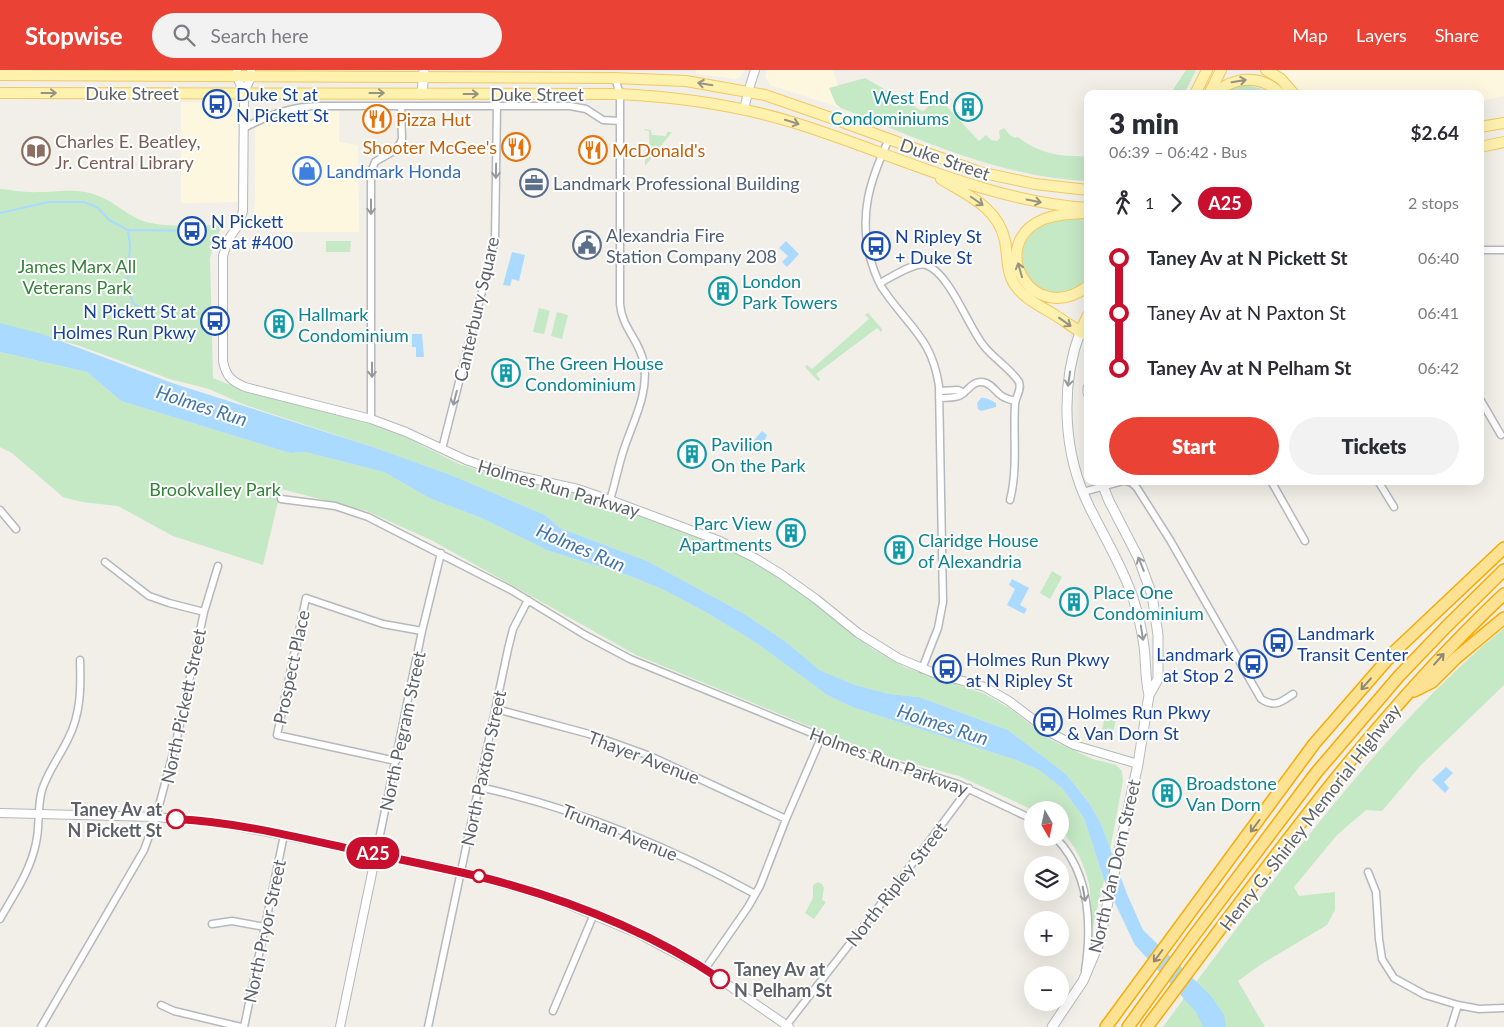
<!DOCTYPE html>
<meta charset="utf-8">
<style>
:root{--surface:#fff;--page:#f2f2f3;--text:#2b2b33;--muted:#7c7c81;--accent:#ea4335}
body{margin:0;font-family:Lato,sans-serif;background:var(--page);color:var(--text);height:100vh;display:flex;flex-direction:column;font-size:19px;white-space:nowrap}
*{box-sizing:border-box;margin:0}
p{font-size:16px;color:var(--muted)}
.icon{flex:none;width:28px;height:28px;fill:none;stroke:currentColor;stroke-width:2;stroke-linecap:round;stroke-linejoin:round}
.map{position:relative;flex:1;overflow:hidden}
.panel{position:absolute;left:1084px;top:20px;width:400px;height:395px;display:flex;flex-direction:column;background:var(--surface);border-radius:10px;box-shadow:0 5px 20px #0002}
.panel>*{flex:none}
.badge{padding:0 10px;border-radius:16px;font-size:18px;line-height:32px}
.needle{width:32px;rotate:171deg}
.buttons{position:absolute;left:1024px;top:731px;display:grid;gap:10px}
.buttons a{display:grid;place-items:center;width:45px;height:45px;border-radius:50%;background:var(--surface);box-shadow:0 5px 20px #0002;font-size:25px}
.map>.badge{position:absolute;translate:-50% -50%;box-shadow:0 0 0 2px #fff}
.legs{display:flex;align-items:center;gap:8px;height:55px;padding:0 25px;font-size:16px}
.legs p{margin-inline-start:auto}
.summary{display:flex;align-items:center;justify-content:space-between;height:85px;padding:0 25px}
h1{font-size:28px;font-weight:800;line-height:38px}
.button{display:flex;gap:10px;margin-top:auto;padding:10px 25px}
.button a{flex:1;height:58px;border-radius:30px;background:var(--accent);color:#fff;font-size:20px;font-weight:800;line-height:58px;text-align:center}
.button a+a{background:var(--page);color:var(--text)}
ul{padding:0 25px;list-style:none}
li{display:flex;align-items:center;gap:18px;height:55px;font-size:19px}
li i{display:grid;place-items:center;width:8px;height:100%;margin:0 6px;background:currentColor}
li i::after{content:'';width:12px;height:12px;margin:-6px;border:4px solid;border-radius:50%;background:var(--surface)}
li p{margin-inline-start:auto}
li:first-child i{background:linear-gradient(#0000 50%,currentColor 0)}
li:last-child i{background:linear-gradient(currentColor 50%,#0000 0)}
header{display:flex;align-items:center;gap:30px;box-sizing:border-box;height:70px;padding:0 25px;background:var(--accent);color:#fff}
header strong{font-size:24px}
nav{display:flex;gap:28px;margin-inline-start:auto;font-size:18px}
.search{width:350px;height:45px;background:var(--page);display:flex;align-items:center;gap:12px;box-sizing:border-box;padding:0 18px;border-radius:28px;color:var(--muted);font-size:19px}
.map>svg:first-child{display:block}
.commercial{fill:#fef7e0}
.green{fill:#c5e8c5}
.water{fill:#aadaff}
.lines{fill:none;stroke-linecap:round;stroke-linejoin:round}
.stream{stroke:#aadaff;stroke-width:2}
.minor-casing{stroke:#b5b8bc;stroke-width:9}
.tertiary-casing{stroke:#b5b8bc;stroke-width:10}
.secondary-casing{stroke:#b6babf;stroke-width:11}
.primary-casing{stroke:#f2c960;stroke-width:12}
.motorway-casing{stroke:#f9ab00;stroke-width:14}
.minor{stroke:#fff;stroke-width:6}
.tertiary{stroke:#fff;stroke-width:8}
.secondary{stroke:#fff;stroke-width:9}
.primary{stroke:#fff2af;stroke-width:10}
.motorway{stroke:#fde293;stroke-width:11}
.oneway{stroke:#979581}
.oneway2{stroke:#979a9d}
.oneway3{stroke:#8e8975}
.line-1-casing{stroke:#fff;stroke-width:11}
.line-1{stroke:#c8102e;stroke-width:8}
.stop-1-dot{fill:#fff;stroke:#c8102e;stroke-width:2.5}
.labels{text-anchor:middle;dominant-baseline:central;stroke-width:4;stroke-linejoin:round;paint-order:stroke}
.street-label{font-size:18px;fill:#5f6368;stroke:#fff}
.transit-label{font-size:18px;fill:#164399;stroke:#fff;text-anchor:start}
.culture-label{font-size:18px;fill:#0d838f;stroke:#fff;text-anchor:start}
.food-label{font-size:18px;fill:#c56008;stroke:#fff;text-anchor:start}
.education-label{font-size:18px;fill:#785e54;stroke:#fff;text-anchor:start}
.shop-label{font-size:18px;fill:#366cbe;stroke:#fff;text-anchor:start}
.service-label{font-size:18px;fill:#4e5e75;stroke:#fff;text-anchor:start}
.park-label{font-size:18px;fill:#348238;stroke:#fff}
.stop-label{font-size:18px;font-weight:bold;fill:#5f6368;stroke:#fff;text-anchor:end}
.water-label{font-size:19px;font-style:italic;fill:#4174aa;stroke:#fff}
</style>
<header>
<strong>Stopwise</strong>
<div class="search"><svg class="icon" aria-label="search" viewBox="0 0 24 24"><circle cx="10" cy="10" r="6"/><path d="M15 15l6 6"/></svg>Search here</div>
<nav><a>Map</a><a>Layers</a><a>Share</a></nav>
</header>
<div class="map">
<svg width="1504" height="957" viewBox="0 0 1504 957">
<rect width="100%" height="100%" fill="#f1efe8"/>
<path class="commercial" d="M696,0H745L740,7L736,9L696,4Z
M767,0H833L838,16L830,18L836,34L841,38L770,15L765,7Z
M1279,0H1504V26L1480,31V24H1300L1292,12Z
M181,32L232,33L238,38V132L181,133Z
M311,41H339V72L358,75L359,162H271L255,156L252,153L255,133V58L280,47Z"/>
<path class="green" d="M1186,0H1196L1184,24H1170Z
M865,8L922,41L925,40L936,25L979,71L986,65L991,70L997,71L1000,68L999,61L1004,58L1010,65L1015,68L1018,67C1040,84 1060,87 1087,86V111C998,106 923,71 841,38L836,34L829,18Z
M1246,15L1262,19L1271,24H1222L1230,18Z
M645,59L651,60L652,65L666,66L667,62H672L645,96V86H650L649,61L644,60Z
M0,119C13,120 26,123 38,122C54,122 69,119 85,122C112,127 124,145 146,152C169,158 200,155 223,155L218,164L221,165L212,179L210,189L213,308L253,324L368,353L405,367L459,394L481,401L575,423L705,470L744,488L784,510L815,532L871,578L904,597L985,624L1009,638L1051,670L1093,689L1116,695L1122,701L1123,711L1110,780L1101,754L1089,733L1066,704L1008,660L919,627L889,624L855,615L818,600L786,572L743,543L647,491L560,458L545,445L451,405L376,378L245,335L209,319L170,309L80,276L0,253Z
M1087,148V211C1027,264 978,142 1087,148Z
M326,171H351L350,182H326Z
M539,238L550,241L544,264L533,262Z
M557,242L568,245L562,269L551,266Z
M867,243L869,244L882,259V261L881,262L877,258L816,304L820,309L818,311L805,297L807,295L812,299L869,249L865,245Z
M0,282L87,302L121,331L290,383L305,382L384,402L431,429L479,447L549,481L630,506L664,520L709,544L758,574L827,625L852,637L1016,690L1039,700L1062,718L1084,748L1104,810L1090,869C1090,851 1092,831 1089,814C1085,795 1074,773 1060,760V740H1033L959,706L875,683L636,585L433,471L367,441L281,419L263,495L173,466L118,436L82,432L63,427L12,383L0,377Z
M1052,501L1062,507L1050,529L1040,523Z
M1504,558V615L1421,695L1382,741L1366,740L1337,765L1294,817L1299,826L1335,822V840L1327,855L1260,895L1238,911L1265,957H1163C1205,899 1249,842 1293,785C1357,704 1424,624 1504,558Z
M1107,639L1118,641L1112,666L1101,663Z
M818,812L822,814L824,818L822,830L826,832L814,849L805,843L813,828V815Z"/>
<path class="water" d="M786,171L799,184L787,197L782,192L788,186L779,178Z
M512,182L525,185L519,211L512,209L510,216L503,215Z
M0,253L42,264L172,313L376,378L451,405L545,445L560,458L647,491L743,543L786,572L819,600L855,615L889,624L919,627L1008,660L1066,704L1089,733L1101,754L1127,824L1143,860L1211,926L1224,945L1226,957H1203L1196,942L1135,875L1104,810L1084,748L1062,718L1039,700L1016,690L852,637L827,625L758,574L709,544L664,520L630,506L549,481L479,447L431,429L384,402L305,382L290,383L121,331L87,302L0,282Z
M412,264H422L424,287H416V277H412Z
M981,328C986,327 992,331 996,333V337L981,341L978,339L977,333Z
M762,361L767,365L759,384L748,377Z
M1012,509L1029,518L1020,535L1027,539L1024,544L1007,535L1015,519L1009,515Z
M1446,697L1453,703L1444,712L1449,718L1445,723L1432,710Z"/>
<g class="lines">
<path class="stream" d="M0,143L49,132H84L98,138L109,150L128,160L204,161
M128,160L130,175L127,216L133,233L153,247"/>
<defs>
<path id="minor" d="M244,58C269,45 292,36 321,36H570L586,39L603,50L620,51
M889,69C870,110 858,145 871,191C874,201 878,213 885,222C910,258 932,269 939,316L943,532L938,558L922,599
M1480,180H1504
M880,213C890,208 915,191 926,195C950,203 968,257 984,276C994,289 1010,298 1019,312C1022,320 1016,325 1015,334C1013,366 1018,399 1010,430
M939,321L958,320L964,323
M939,328C945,328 953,328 959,326C968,322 973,308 986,313C998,318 995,327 1015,331
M1480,329L1501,365
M371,349V102L375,92C385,85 398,82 402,69L401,36
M442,379L495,170L497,36
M1126,411L1132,413L1137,418L1170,470L1261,629C1275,638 1281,632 1293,624
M1271,411L1305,471
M1378,411L1394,437
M1083,422L1123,411
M281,429L335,436L368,447L511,520L585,565L630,589L868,686L958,714L1032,749
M610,430C615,414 618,398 623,382C632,353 649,325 644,294C640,270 622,259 620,234V24L615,8
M0,440L16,459
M105,492L149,526L169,533L204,542
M496,639L589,664L650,686L786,749
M396,691L277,665L306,528L383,554L422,561
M479,717C576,738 668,776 755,824
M1056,768C1090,803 1092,855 1085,901
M376,784L422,561L441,483
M1368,802L1376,822L1379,869L1382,889L1394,908L1425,925L1458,935L1479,939L1504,938
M0,849C14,824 30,802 36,773C40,756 37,737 42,720C48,701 60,686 68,669C81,644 81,617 80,590
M212,854L232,851L265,857
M705,899L748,837L760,816L786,749L821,668
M161,935L174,941L241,957
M553,941L594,844
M41,957L144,780L156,747L176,672L204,542L218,496
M244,957L284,765
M428,957L508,579L513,559L528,530
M785,957L919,785L969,718
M1451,957L1458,935"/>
<path id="tertiary" d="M237,0V7L244,23L243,141L239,154L228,170L223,186V291C226,306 231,311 245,317L371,349L406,362L466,390L502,402L578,419L610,430L720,471L755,488L781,504L816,529L858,563L898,588L934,603L985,617L1009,631L1051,663L1074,675L1138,694
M244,23L251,7V0
M744,40L748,22L755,0
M0,743L156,747L221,753L329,774L482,807L555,829L639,864L705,899L789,957
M340,957L376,784"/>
<path id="secondary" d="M422,24L424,0
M1080,262C1060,317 1063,383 1089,436C1104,467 1122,495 1133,528C1138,544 1142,560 1144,576C1146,593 1145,609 1149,625
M1088,318V323
M1052,957L1083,911L1099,873L1138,694L1149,625L1158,609V565L1152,525L1138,487L1109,431L1101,411"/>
<path id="primary" d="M1266,0L1281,9L1294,24
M0,5L615,8L686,11L765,25L837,50L979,102L1035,114L1088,120
M0,23L620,24C679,27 736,35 792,52C890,82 984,131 1088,138
M1195,24L1207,0
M1209,24L1221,0
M1214,24C1234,6 1261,4 1281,24
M1480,57L1504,53
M1480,77L1504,72
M941,109C967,125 998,137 1005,171C1008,186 1006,202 1015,215C1024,229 1042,237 1055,245C1066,252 1076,260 1088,266
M1082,143C1069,144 1056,144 1044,149C984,174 1033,259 1088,216
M1080,262L1088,245"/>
<path id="motorway" d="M1414,621L1432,612L1456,588L1504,548
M1106,957L1314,674L1394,582L1504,478
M1128,957L1187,875L1316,703L1399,606L1446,557L1504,500
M1147,957C1259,808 1368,652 1504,524"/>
</defs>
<use href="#minor" class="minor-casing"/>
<use href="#tertiary" class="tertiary-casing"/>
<use href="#secondary" class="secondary-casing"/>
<use href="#primary" class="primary-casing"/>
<use href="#motorway" class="motorway-casing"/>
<use href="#minor" class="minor"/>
<use href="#tertiary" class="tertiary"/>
<use href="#secondary" class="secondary"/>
<use href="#primary" class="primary"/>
<use href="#motorway" class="motorway"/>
</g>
<defs><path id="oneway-shaft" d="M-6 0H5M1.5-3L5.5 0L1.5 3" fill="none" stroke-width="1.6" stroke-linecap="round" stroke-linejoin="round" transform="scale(1.25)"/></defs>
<g class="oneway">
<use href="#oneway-shaft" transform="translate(1239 11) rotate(-10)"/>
<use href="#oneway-shaft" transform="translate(705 14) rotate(-171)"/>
<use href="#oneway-shaft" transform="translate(49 23)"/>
<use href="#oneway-shaft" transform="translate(377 23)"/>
<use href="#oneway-shaft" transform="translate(471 24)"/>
<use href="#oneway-shaft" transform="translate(792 52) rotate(17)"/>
<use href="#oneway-shaft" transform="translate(977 131) rotate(35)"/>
<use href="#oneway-shaft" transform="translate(1034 131) rotate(11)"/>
<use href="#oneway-shaft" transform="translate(1020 200) rotate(-106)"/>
<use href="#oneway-shaft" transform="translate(1065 252) rotate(36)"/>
</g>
<g class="oneway2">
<use href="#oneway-shaft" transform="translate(496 101) rotate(91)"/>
<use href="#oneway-shaft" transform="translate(371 137) rotate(90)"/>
<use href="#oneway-shaft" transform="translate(372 300) rotate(90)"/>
<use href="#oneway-shaft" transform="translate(1069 309) rotate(98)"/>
<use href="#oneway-shaft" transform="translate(455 328) rotate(104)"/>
<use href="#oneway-shaft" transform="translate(1141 494) rotate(-112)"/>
<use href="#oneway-shaft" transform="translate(1142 563) rotate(81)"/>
<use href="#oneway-shaft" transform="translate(1084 824) rotate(80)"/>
</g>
<g class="oneway3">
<use href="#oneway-shaft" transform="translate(1439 589) rotate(-48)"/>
<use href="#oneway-shaft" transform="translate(1366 614) rotate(131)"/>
<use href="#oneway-shaft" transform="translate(1255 756) rotate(127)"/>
<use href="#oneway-shaft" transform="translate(1158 886) rotate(127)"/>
</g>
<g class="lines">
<defs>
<path id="line-1" d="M176,749C236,752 296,767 355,780C397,789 439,797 481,807C564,828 649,861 720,909"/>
</defs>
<use href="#line-1" class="line-1-casing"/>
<use href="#line-1" class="line-1"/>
</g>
<defs>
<symbol id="bus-ring" viewBox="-11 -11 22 22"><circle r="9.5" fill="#fff" stroke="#1a4fb4" stroke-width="1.5"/><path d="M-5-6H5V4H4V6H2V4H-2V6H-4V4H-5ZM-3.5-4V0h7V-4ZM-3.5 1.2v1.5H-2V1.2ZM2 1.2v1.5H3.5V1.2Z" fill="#1a4fb4"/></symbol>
<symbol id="building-ring" viewBox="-11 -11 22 22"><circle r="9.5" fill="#fff" stroke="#0f9aa8" stroke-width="1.5"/><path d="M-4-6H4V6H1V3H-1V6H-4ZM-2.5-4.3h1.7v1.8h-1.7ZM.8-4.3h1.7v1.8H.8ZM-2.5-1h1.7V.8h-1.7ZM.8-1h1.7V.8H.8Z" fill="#0f9aa8"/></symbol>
<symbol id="restaurant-ring" viewBox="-11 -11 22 22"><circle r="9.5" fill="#fff" stroke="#e8710a" stroke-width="1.5"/><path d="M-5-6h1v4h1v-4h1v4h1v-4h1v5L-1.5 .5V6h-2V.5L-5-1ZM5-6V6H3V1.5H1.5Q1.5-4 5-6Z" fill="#e8710a"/></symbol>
<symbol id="library-ring" viewBox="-11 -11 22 22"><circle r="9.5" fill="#fff" stroke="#8d6e63" stroke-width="1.5"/><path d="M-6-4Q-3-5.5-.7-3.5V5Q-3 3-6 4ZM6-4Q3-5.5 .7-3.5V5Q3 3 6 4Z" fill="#8d6e63"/></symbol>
<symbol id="shop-ring" viewBox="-11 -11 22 22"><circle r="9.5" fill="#fff" stroke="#3f7fe0" stroke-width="1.5"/><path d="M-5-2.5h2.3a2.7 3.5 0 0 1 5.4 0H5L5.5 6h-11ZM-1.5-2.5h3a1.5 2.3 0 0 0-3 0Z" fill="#3f7fe0"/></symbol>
<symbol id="office-ring" viewBox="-11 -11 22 22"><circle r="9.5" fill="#fff" stroke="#5c6f8a" stroke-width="1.5"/><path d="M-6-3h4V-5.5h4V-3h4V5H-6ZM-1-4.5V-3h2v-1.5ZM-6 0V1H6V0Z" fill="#5c6f8a"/></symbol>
<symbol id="civic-ring" viewBox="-11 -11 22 22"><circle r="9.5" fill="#fff" stroke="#5c6f8a" stroke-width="1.5"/><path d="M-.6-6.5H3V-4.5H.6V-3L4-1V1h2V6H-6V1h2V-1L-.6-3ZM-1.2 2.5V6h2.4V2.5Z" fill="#5c6f8a"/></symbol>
</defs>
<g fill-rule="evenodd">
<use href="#bus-ring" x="201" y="18" width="32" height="32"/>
<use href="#building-ring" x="952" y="21" width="32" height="32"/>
<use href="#restaurant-ring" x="361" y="33" width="32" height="32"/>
<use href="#restaurant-ring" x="500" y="61" width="32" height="32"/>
<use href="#restaurant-ring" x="577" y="64" width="32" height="32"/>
<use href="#library-ring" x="20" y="65" width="32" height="32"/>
<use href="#shop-ring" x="291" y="85" width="32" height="32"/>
<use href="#office-ring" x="518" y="97" width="32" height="32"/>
<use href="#bus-ring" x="176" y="145" width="32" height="32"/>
<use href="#civic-ring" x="571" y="159" width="32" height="32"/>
<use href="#bus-ring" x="860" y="160" width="32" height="32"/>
<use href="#building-ring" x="707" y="205" width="32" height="32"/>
<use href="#bus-ring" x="199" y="235" width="32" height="32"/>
<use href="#building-ring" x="263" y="238" width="32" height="32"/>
<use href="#building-ring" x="490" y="287" width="32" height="32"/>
<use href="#building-ring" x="676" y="368" width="32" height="32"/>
<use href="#building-ring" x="775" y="447" width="32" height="32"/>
<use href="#building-ring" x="883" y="464" width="32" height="32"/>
<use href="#building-ring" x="1058" y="516" width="32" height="32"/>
<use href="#bus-ring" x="1262" y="557" width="32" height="32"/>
<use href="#bus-ring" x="1237" y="578" width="32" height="32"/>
<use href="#bus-ring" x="931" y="583" width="32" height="32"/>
<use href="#bus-ring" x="1032" y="636" width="32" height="32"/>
<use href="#building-ring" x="1151" y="707" width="32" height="32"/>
</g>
<g class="stop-1-dot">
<circle cx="176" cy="749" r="9"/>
<circle cx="479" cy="806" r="6"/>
<circle cx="720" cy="909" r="9"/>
</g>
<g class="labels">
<g class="street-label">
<text x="132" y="23">Duke Street</text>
<text x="537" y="24">Duke Street</text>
<text transform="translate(945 89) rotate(19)">Duke Street</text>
<text transform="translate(476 239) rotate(-77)">Canterbury Square</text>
<text transform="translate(559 418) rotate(16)">Holmes Run Parkway</text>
<text transform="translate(291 597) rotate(-78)">Prospect Place</text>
<text transform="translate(183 636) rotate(-78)">North Pickett Street</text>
<text transform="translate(402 661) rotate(-78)">North Pegram Street</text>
<text transform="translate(644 687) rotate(21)">Thayer Avenue</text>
<text transform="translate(889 691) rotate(20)">Holmes Run Parkway</text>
<text transform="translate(483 698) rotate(-78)">North Paxton Street</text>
<text transform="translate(1310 747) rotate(-52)">Henry G. Shirley Memorial Highway</text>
<text transform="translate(620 762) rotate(22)">Truman Avenue</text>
<text transform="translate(1114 796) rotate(-77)">North Van Dorn Street</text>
<text transform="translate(896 814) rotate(-52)">North Ripley Street</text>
<text transform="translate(264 861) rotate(-78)">North Pryor Street</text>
</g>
<g class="transit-label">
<text x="236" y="24">Duke St at<tspan x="236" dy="21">N Pickett St</tspan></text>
<text x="211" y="151">N Pickett<tspan x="211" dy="21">St at #400</tspan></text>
<text x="895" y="166">N Ripley St<tspan x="895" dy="21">+ Duke St</tspan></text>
<text x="196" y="241" text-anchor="end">N Pickett St at<tspan x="196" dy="21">Holmes Run Pkwy</tspan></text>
<text x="1297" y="563">Landmark<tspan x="1297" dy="21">Transit Center</tspan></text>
<text x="1234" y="584" text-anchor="end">Landmark<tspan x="1234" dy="21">at Stop 2</tspan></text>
<text x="966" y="589">Holmes Run Pkwy<tspan x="966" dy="21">at N Ripley St</tspan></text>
<text x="1067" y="642">Holmes Run Pkwy<tspan x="1067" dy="21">&amp; Van Dorn St</tspan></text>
</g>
<g class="culture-label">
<text x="949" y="27" text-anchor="end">West End<tspan x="949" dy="21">Condominiums</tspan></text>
<text x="742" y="211">London<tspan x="742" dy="21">Park Towers</tspan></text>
<text x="298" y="244">Hallmark<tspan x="298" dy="21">Condominium</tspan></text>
<text x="525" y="293">The Green House<tspan x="525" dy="21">Condominium</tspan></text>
<text x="711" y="374">Pavilion<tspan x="711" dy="21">On the Park</tspan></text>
<text x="772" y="453" text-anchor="end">Parc View<tspan x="772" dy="21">Apartments</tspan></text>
<text x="918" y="470">Claridge House<tspan x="918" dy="21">of Alexandria</tspan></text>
<text x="1093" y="522">Place One<tspan x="1093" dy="21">Condominium</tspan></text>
<text x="1186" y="713">Broadstone<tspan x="1186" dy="21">Van Dorn</tspan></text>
</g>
<g class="food-label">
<text x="396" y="49">Pizza Hut</text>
<text x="497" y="77" text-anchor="end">Shooter McGee's</text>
<text x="612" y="80">McDonald's</text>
</g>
<g class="education-label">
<text x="55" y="71">Charles E. Beatley,<tspan x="55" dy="21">Jr. Central Library</tspan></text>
</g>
<g class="shop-label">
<text x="326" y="101">Landmark Honda</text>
</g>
<g class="service-label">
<text x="553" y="113">Landmark Professional Building</text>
<text x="606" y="165">Alexandria Fire<tspan x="606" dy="21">Station Company 208</tspan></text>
</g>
<g class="park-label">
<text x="77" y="196">James Marx All<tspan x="77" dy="21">Veterans Park</tspan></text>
<text x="215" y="419">Brookvalley Park</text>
</g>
<g class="stop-label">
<text x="162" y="739">Taney Av at<tspan x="162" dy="21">N Pickett St</tspan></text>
<text x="734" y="899" text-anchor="start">Taney Av at<tspan x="734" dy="21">N Pelham St</tspan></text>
</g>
<g class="water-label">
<text transform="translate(202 335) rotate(18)">Holmes Run</text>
<text transform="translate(581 477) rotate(23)">Holmes Run</text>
<text transform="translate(943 654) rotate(18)">Holmes Run</text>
</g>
</g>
</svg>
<div class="buttons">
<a><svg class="needle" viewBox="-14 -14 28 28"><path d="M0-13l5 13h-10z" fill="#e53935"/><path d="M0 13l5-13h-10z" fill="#7c7c81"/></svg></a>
<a><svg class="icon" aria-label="layers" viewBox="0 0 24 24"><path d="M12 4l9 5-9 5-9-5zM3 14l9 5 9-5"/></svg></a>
<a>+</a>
<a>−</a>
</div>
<b class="badge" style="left:373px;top:783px;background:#c8102e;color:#fff">A25</b>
<section class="panel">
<div class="summary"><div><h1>3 min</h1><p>06:39 – 06:42 · Bus</p></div><b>$2.64</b></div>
<div class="legs"><svg class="icon" aria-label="walk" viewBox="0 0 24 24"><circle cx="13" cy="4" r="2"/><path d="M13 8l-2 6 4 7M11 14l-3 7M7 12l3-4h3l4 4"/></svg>1<svg class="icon" aria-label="forward" viewBox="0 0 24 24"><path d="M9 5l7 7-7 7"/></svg><b class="badge" style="background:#c8102e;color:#fff">A25</b><p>2 stops</p></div>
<ul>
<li><i style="color:#c8102e"></i><b>Taney Av at N Pickett St</b><p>06:40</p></li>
<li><i style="color:#c8102e"></i><span>Taney Av at N Paxton St</span><p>06:41</p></li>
<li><i style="color:#c8102e"></i><b>Taney Av at N Pelham St</b><p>06:42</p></li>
</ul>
<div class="button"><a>Start</a><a>Tickets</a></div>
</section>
</div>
